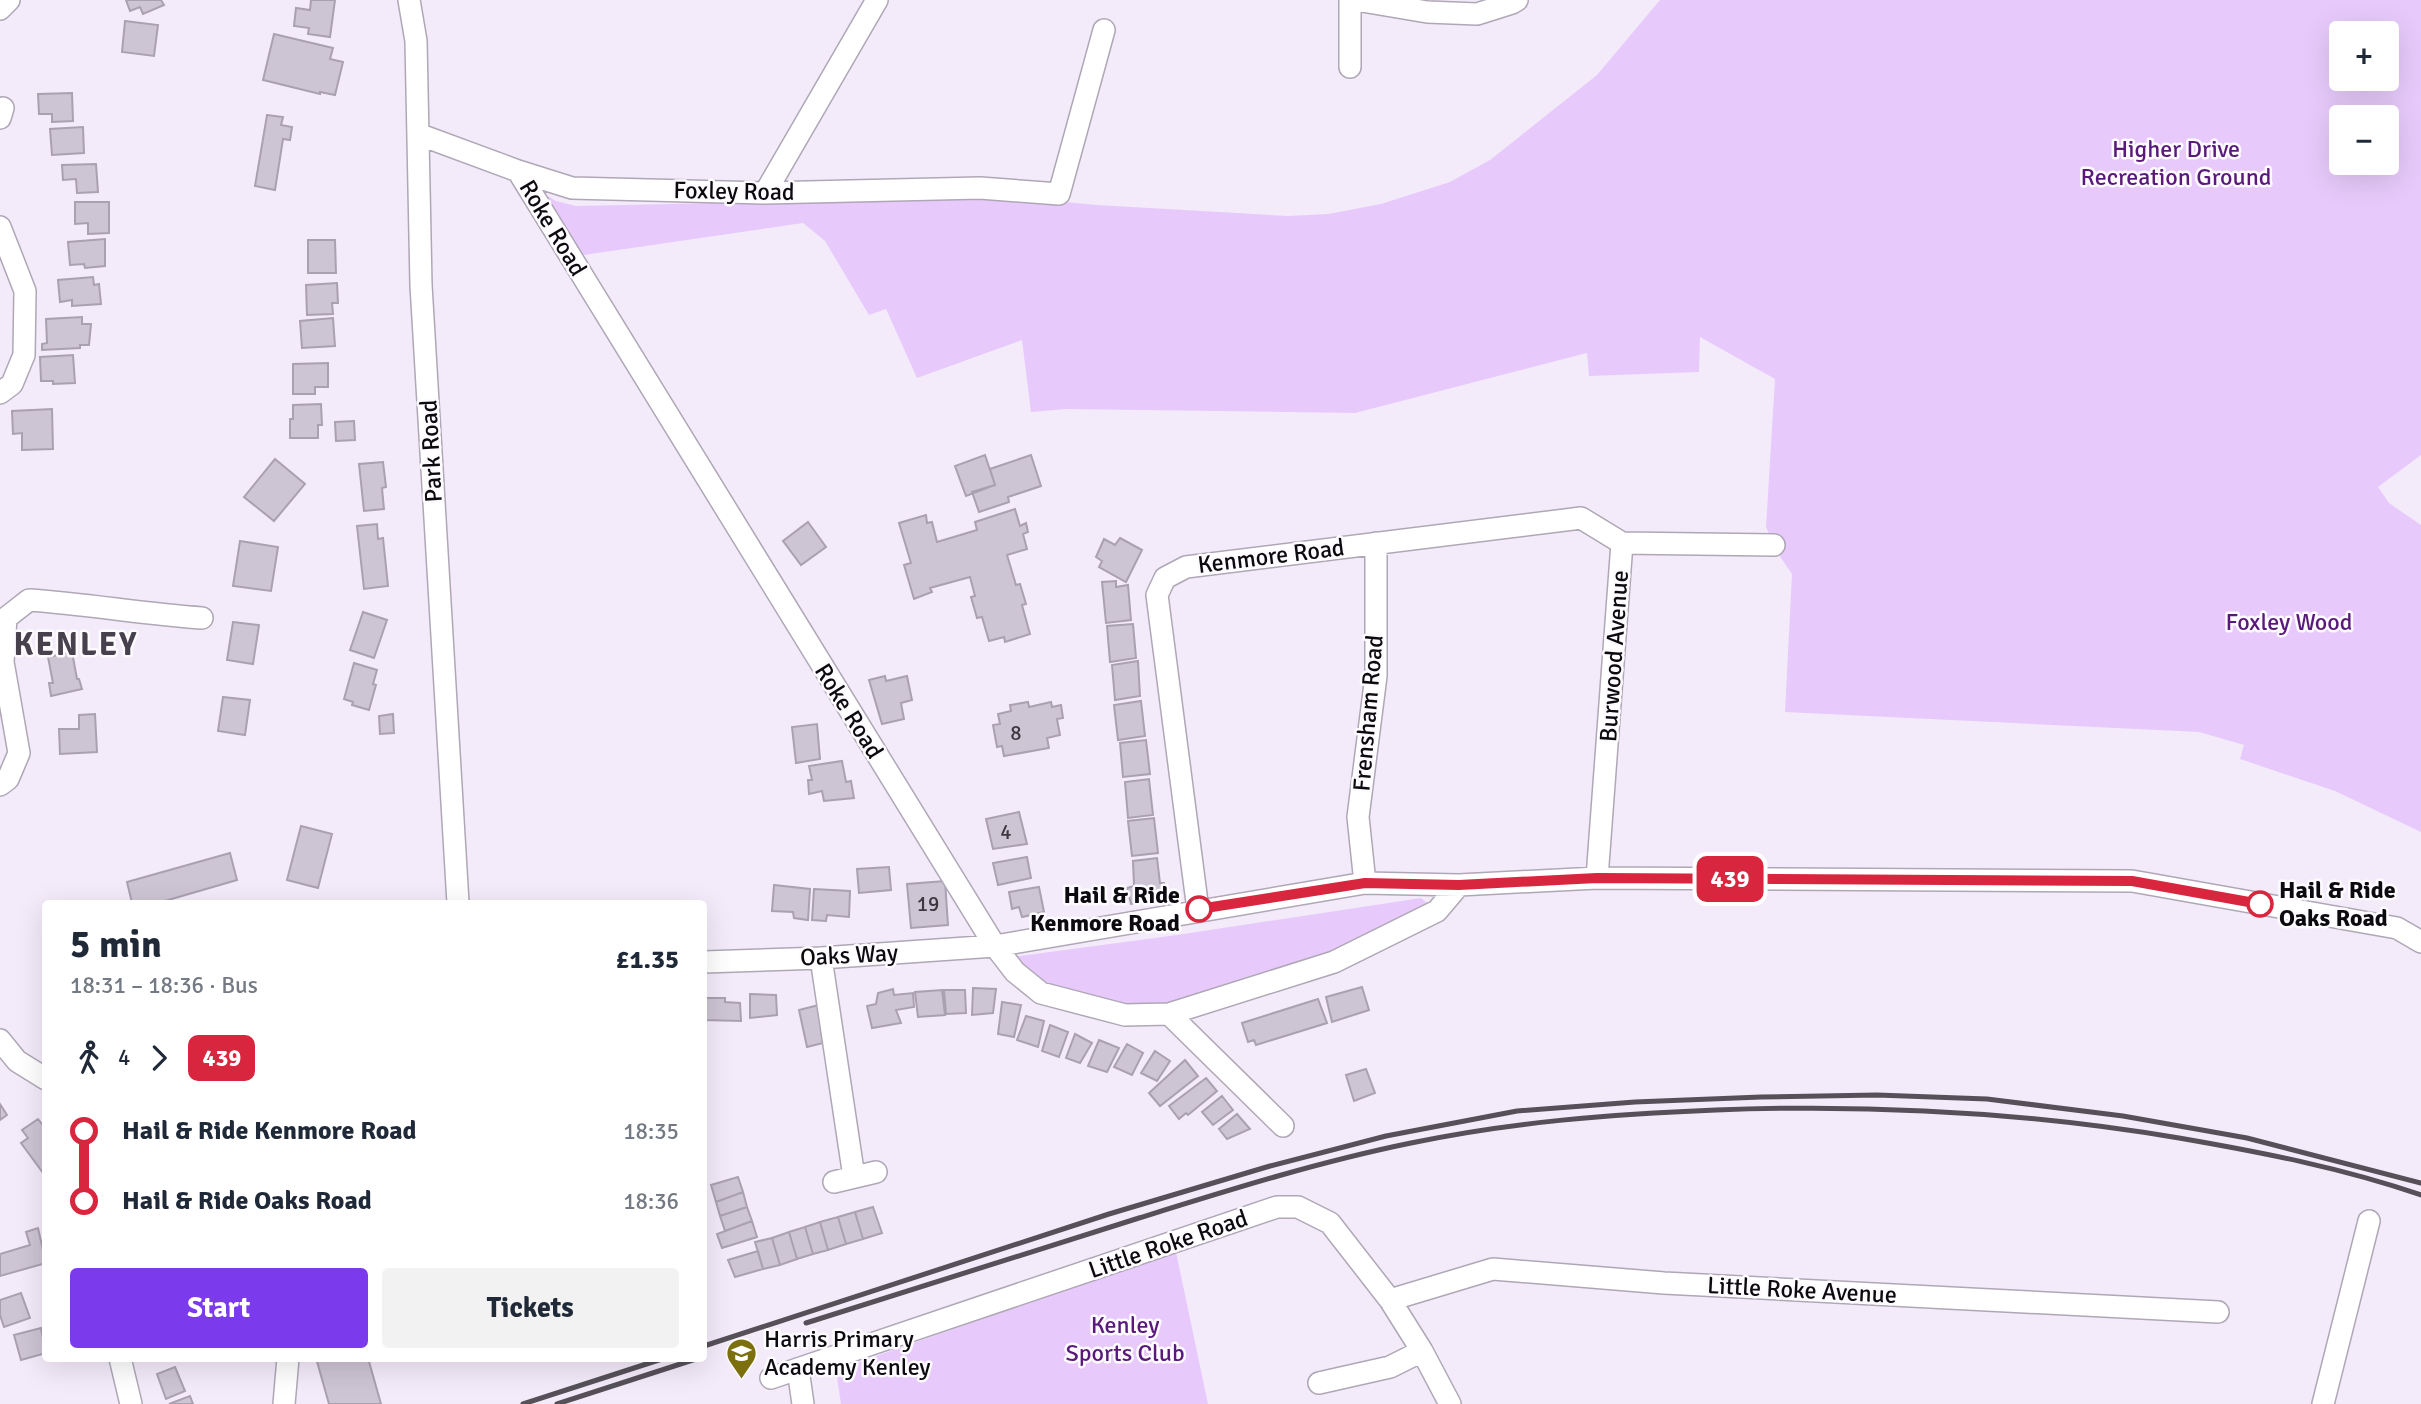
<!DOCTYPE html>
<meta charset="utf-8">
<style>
:root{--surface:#fff;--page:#f2f2f3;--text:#1f2937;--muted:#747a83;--accent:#7c3aed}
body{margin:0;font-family:Signika,sans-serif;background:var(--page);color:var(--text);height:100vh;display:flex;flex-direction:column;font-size:26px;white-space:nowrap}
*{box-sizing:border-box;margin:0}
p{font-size:23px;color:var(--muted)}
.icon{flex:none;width:38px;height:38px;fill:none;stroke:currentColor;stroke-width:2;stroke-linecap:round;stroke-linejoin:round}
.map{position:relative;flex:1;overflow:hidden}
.drawer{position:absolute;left:42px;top:900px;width:665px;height:462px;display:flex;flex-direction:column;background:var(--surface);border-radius:7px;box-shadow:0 7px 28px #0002}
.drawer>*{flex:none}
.badge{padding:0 14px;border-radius:10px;font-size:24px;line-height:46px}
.controls{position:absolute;left:2329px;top:21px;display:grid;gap:14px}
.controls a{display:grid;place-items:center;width:70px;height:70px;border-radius:7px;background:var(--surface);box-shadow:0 7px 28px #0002;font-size:35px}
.map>.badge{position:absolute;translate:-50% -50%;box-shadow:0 0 0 4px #fff}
.legs{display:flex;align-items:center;gap:10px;height:77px;padding:0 28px;font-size:23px}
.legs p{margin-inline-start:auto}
.head{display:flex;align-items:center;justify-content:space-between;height:119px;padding:0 28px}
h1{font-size:38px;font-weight:700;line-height:52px}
.action{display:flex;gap:14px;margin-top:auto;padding:14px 28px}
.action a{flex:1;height:80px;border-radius:7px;background:var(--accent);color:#fff;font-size:28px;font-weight:700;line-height:80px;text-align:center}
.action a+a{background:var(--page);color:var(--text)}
ul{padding:0 28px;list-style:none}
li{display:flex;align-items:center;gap:24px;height:70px;font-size:26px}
li i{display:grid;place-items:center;width:10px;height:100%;margin:0 9px;background:currentColor}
li i::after{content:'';width:18px;height:18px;margin:-9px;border:5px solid;border-radius:50%;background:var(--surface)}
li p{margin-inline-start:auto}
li:first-child i{background:linear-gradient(#0000 50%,currentColor 0)}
li:last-child i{background:linear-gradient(currentColor 50%,#0000 0)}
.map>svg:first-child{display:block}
.green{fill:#e7cafb;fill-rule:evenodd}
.building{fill:#cdc4d4;stroke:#aaa1b0;stroke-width:2}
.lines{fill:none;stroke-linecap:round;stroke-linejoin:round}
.minor-casing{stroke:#afa7b6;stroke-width:24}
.minor{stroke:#fff;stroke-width:21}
.rail{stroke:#565159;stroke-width:5}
.line-1-casing{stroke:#fff;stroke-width:16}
.line-1{stroke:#d7263d;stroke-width:10}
.stop-1-dot{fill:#fff;stroke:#d7263d;stroke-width:3.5}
.labels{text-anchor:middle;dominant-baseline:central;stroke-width:5;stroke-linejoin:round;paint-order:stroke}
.number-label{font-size:21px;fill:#3d3840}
.park-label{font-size:24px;fill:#59197a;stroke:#fdfbfe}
.street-label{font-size:24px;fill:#0d0a0f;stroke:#fdfbfe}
.stop-label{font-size:24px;font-weight:bold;fill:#0d0a0f;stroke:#fdfbfe;text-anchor:start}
.poi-label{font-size:24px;fill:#0d0a0f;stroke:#fdfbfe;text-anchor:start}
.district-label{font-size:32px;font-weight:bold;letter-spacing:2px;fill:#47404d;stroke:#fdfbfe}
</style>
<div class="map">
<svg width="2421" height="1404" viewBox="0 0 2421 1404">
<rect width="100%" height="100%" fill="#f4ebfa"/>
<path class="green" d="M1660,0H2421V455L2378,487L2389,503L2421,525V832L2335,791L2240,759L2244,745L2199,732L1785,712L1792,574L1779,555L1766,527L1775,379L1700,337L1699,372L1589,376L1587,353L1355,413L1066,409L1031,412L1022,340L917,378L886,309L869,315L825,241L803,223L577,256L531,186L556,201L576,206L769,202L978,194L1097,205L1288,216L1328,214L1381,204L1450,182L1490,160L1597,75ZM2342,33H2387V79H2342ZM2342,117H2387V163H2342Z
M1421,898L1437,911L1169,1014L1041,993L1004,958L1177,935Z
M1176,1252L1208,1404H841L836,1370Z"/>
<path class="building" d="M126,0H161L164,5L143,14L140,7L130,11Z
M311,0H335L330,37L308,34L309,28L294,26L296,8L310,10Z
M125,21L158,25L154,56L122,52Z
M274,34L333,48L330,59L343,62L335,95L320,92V94L263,80Z
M72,93L73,121L52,122V114H39L38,94Z
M267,115L283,117L281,125L292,127L290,140L283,139L275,190L255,186Z
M83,127L84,153L52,155L50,129Z
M96,164L98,192L77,193L76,179L63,180L62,165Z
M75,202H109V233L88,234V223L75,224Z
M105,239V266L85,268L84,264L70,265L68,242Z
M308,240H335L336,273H308Z
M93,277L94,285L99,284L101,304L72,306V300L60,302L58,280Z
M337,283L338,303H332L333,314L307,315L306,285Z
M82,317V324H91L89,345H80V348L42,350V344L47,343L46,319Z
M333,318L335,346L302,348L300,321Z
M73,355L75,383L53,384V381H41L40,357Z
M328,363V387H315V394H293V364Z
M321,404L322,425H318V438H290V419H293V405Z
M52,409L53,449L22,450V433L13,434L12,411Z
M354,421L355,440L336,441L335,422Z
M985,455L995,485L966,496L955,466Z
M1031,455L1041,486L1008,497L1009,502L979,512L972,492L995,485L990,469Z
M275,459L305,484L274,521L244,497Z
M383,462L386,487L382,488L384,509L364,511L359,464Z
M1015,509L1020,526L1026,523L1028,532L1023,534L1027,549L1007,555L1016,585L1020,584L1026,604L1022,605L1030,634L1005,642L1004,637L989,641L982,617L977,618L971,597L975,596L970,577L930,588L932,592L914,599L904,565L911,563L899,523L926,515L927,523L932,522L937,542L977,530L975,522Z
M808,522L826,547L801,565L783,541Z
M377,524L378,539L383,538L388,586L364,589L357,526Z
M1120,538L1142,550L1126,582L1099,567L1102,561L1096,557L1104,539L1115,545Z
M240,541L278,547L271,591L233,586Z
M1116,581V587L1128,585L1131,620L1106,623L1102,582Z
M363,612L387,620L374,658L350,650Z
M233,622L259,625L253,664L227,660Z
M1133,624L1136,658L1110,662L1107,626Z
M72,652L77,679H79L82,689L51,696L49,683H53L48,657Z
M1138,661L1140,696L1115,700L1112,665Z
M354,663L377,670L373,684L376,685L369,710L352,705L353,702L344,699Z
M885,676L886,681L907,676L912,700L901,703L904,719L882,724L869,680Z
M223,697L250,700L245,735L218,731Z
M1141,701L1145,736L1118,740L1114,705Z
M1028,702L1029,707L1051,702L1052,707L1061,705L1063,718L1057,719L1060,735L1047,738L1049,748L1004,756L1002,746L997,747L993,725L1000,724L998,714L1011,711L1010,705Z
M95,714L97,752L60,754L59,729H79V715Z
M393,714L394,733L380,734L379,716Z
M817,724L820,759L796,763L792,727Z
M1146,740L1150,774L1123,777L1120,743Z
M842,761L846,782L851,781L854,798L824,801L822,791L809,794L808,780H812L809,766Z
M1149,779L1153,815L1128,818L1125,782Z
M1019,812L1027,844L993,849L986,819Z
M1154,818L1158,853L1132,856L1128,821Z
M301,826L332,834L318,888L287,880Z
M230,853L237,880L158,903H132L127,882Z
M1027,857L1031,878L998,885L993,863Z
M1157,858L1160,883H1164L1166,899L1131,904L1127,888L1134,886L1133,861Z
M889,867L891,890L859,893L857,869Z
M945,881L948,925L911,928L907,884Z
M774,885L810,889L808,920L794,918L793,912L772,911Z
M1039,887L1044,912L1022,917L1019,907L1012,909L1009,892Z
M814,889L850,891L849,917L827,915L826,921L812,920Z
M1362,987L1369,1010L1332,1022L1326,997Z
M973,988L996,989L993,1013L972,1015Z
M893,989L894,995L913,993L914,1007L896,1010L901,1023L872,1028L867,1006L876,1004L878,993Z
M942,990L945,1015L918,1017L915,992Z
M944,990H965L966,1013L946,1014Z
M750,994L776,995L777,1015L750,1018Z
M704,998H725V1002L740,1003L741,1021L704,1020Z
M1318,999L1327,1023L1256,1045L1254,1040L1248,1042L1242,1023Z
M1002,1002L1021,1005L1014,1037L998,1034Z
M823,1004L829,1030L821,1031L823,1043L807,1047L799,1010Z
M1026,1016L1044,1021L1038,1047L1017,1040Z
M1050,1025L1068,1032L1059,1057L1042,1051Z
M1075,1034L1092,1043L1080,1063L1066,1058Z
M1099,1040L1119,1048L1107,1072L1088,1066Z
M1127,1044L1143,1053L1132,1075L1114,1067Z
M1155,1051L1170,1061L1157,1081L1141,1073Z
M1185,1060L1198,1076L1160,1106L1149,1093Z
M1366,1069L1375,1093L1354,1101L1346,1075Z
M1206,1078L1217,1091L1188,1115L1186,1113L1179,1119L1169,1106Z
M1222,1096L1233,1110L1213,1125L1202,1112Z
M0,1104L7,1115L0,1120Z
M1237,1114L1250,1129L1227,1139L1219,1129Z
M38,1119L46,1129V1177L21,1143L28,1138L22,1130Z
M738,1177L743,1192L716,1202L711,1185Z
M743,1192L747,1207L720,1216L716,1202Z
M747,1207L752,1221L725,1231L720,1216Z
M873,1207L882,1233L863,1239L855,1212Z
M855,1212L863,1239L846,1244L838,1217Z
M838,1217L846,1244L828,1250L820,1222Z
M752,1221L757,1237L722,1248L717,1234Z
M820,1222L828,1250L813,1254L805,1227Z
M805,1227L813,1254L797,1259L789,1232Z
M38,1228L46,1263L0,1276V1254L30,1245L26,1232Z
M789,1232L797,1259L780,1265L772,1238Z
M772,1238L780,1265L763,1269L755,1242Z
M758,1251L763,1269L735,1277L728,1260Z
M21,1293L30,1318L4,1327L0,1315V1300Z
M41,1328L46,1353L21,1360L14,1335Z
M316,1358H368L381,1404H329Z
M175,1367L185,1391L166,1399L157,1374Z
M190,1396L193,1404H169Z"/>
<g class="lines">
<defs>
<path id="minor" d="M409,0L416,41L421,285L458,903
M1356,0L1427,12L1477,14L1512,3L1517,0
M0,9L9,0
M1350,67V0
M0,118L3,108
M418,134L518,171L572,188L765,193L980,188L1059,194L1104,30
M518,171L995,946L1015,972L1041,993L1125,1015L1169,1014L1283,1126
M765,193L877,0
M0,227L25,291L24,355L12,384L0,393
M0,785L8,779L19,753L3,662L6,618L29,600C87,604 144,614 202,618
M1597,878L1622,543L1774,545
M1365,883L1358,817L1376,676V543
M1198,910L1157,595L1165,578L1186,567L1581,518L1622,543
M821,958L854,1177
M704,962L821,958L995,946L1365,883L1459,885L1597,878L2132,881L2397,928L2421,942
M1169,1014L1334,962L1437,911L1459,885
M0,1040L17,1061L46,1079
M834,1182L876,1172
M1390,1300L1493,1269L1664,1283L2218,1312
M120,1358L131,1404
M798,1369L803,1404
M771,1378L1277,1207H1298L1330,1223L1390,1300L1422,1351L1450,1404
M1319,1383L1390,1367L1422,1351
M284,1404L288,1358
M2323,1404L2369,1221"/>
</defs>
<use href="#minor" class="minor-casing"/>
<use href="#minor" class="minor"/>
<path class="rail" d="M806,1323C917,1288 1028,1253 1139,1218C1229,1190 1318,1162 1411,1143C1511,1122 1613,1114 1716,1110C1871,1104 2025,1112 2179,1138C2260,1152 2343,1168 2421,1195
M704,1346L1109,1214L1270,1166L1386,1136L1517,1111L1635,1102L1761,1097L1877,1095L1987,1099L2123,1116L2247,1138L2421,1183
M523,1404L665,1358
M557,1404L699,1358"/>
</g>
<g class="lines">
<defs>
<path id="line-1" d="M1199,909L1365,883L1459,885L1597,878L2132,881L2260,904"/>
</defs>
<use href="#line-1" class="line-1-casing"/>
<use href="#line-1" class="line-1"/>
</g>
<defs>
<symbol id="school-pin" viewBox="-11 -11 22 30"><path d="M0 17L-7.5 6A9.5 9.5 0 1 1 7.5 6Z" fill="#7c6f0d" stroke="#fdfbfe"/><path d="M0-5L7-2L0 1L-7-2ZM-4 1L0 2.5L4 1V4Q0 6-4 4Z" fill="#fff"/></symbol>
</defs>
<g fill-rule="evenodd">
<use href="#school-pin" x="724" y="1336" width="35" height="47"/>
</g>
<g class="stop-1-dot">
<circle cx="2260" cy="904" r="12"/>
<circle cx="1199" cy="909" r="12"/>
</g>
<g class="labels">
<g class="number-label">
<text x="1016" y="733">8</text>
<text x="1006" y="832">4</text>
<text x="928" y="904">19</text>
</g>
<g class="park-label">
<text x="2176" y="149">Higher Drive<tspan x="2176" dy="28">Recreation Ground</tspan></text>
<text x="2289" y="622">Foxley Wood</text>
<text x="1125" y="1325">Kenley<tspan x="1125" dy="28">Sports Club</tspan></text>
</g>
<g class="street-label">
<text transform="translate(734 191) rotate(1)">Foxley Road</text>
<text transform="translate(553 228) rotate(59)">Roke Road</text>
<text transform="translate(431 451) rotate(-93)">Park Road</text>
<text transform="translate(1271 556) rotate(-7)">Kenmore Road</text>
<text transform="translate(1614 656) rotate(-86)">Burwood Avenue</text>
<text transform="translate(849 711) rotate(58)">Roke Road</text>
<text transform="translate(1368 713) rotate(-85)">Frensham Road</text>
<text transform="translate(849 955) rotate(-3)">Oaks Way</text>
<text transform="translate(1168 1244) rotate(-19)">Little Roke Road</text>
<text transform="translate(1802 1290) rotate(3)">Little Roke Avenue</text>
</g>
<g class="stop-label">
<text x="2279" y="890">Hail &amp; Ride<tspan x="2279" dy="28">Oaks Road</tspan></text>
<text x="1180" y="895" text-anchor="end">Hail &amp; Ride<tspan x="1180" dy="28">Kenmore Road</tspan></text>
</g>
<g class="poi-label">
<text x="764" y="1339">Harris Primary<tspan x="764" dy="28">Academy Kenley</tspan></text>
</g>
<g class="district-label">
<text x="76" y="644">KENLEY</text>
</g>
</g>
</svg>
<div class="controls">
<a>+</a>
<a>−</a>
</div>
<b class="badge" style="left:1730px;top:879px;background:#d7263d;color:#fff">439</b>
<section class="drawer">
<div class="head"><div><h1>5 min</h1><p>18:31 – 18:36 · Bus</p></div><b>£1.35</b></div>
<div class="legs"><svg class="icon" aria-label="walk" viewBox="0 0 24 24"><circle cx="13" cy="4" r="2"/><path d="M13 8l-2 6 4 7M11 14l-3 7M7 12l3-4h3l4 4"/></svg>4<svg class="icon" aria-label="forward" viewBox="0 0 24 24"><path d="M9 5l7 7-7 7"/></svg><b class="badge" style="background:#d7263d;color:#fff">439</b></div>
<ul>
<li><i style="color:#d7263d"></i><b>Hail &amp; Ride Kenmore Road</b><p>18:35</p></li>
<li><i style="color:#d7263d"></i><b>Hail &amp; Ride Oaks Road</b><p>18:36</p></li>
</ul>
<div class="action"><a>Start</a><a>Tickets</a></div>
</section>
</div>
